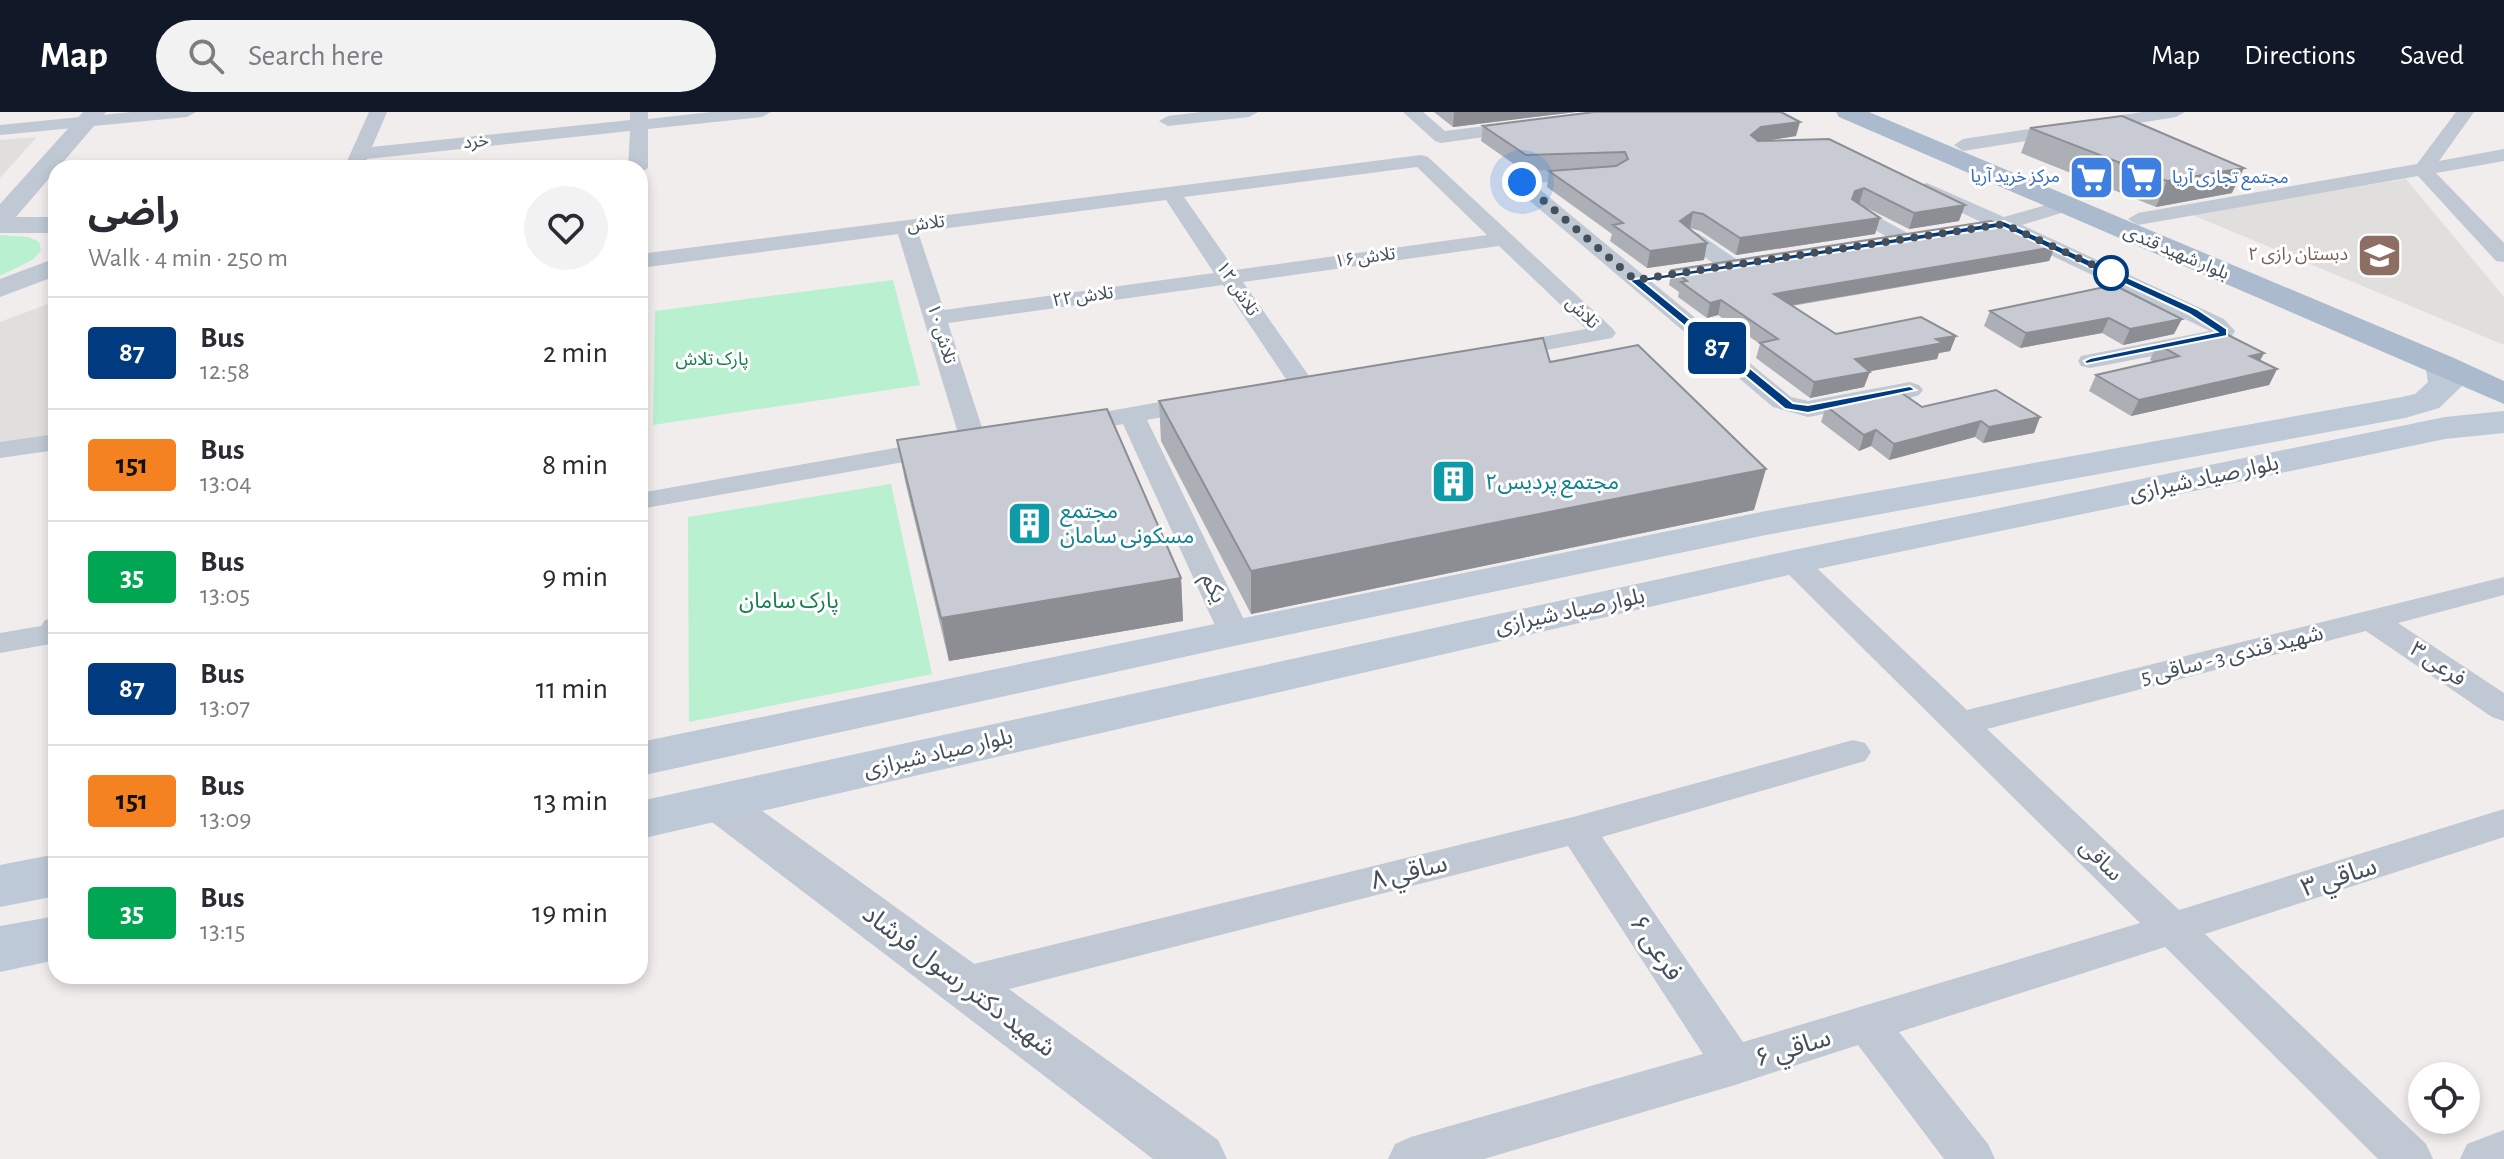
<!DOCTYPE html>
<meta charset="utf-8">
<style>
:root{--surface:#fff;--page:#f2f2f3;--text:#2b2b33;--muted:#7c7c81;--line:#e1e1e2;--accent:#111827}
body{margin:0;font-family:"Alegreya Sans","Noto Sans Arabic",sans-serif;background:var(--page);color:var(--text);height:100vh;display:flex;flex-direction:column;font-size:30px;white-space:nowrap}
*{box-sizing:border-box;margin:0}
p{font-size:26px;color:var(--muted)}
.icon{flex:none;width:44px;height:44px;fill:none;stroke:currentColor;stroke-width:2;stroke-linecap:round;stroke-linejoin:round}
.map{position:relative;flex:1;overflow:hidden}
.panel{position:absolute;left:48px;top:48px;width:600px;height:824px;display:flex;flex-direction:column;background:var(--surface);border-radius:24px;box-shadow:0 4px 12px #0003}
.panel>*{flex:none}
.badge{padding:0 16px;border-radius:6px;font-size:28px;line-height:52px}
.fabs{position:absolute;left:2408px;top:950px;display:grid;gap:16px}
.fabs a{display:grid;place-items:center;width:72px;height:72px;border-radius:50%;background:var(--surface);box-shadow:0 4px 12px #0003;font-size:40px}
.you{position:absolute;width:40px;height:40px;margin:-20px;border:6px solid #fff;border-radius:50%;background:#1a73e8;box-shadow:0 0 0 12px #1a73e833}
.map>.badge{position:absolute;translate:-50% -50%;box-shadow:0 0 0 4px #fff}
.round{display:grid;place-items:center;flex:none;width:84px;height:84px;border-radius:42px;background:var(--page)}
.overview{display:flex;align-items:center;justify-content:space-between;height:136px;padding:0 40px}
h1{font-size:38px;font-weight:700;line-height:60px}
ul{padding:0;list-style:none}
li{display:flex;align-items:center;gap:24px;height:112px;padding:0 40px;border-top:2px solid var(--line)}
li div{flex:1}
li b{display:block;font-size:30px}
li em{font-style:normal}
li .badge{min-width:88px;font-weight:700;text-align:center}
header{display:flex;align-items:center;gap:48px;box-sizing:border-box;height:112px;padding:0 40px;background:var(--accent);color:#fff}
header strong{font-size:38px}
nav{display:flex;gap:44px;margin-inline-start:auto;font-size:28px}
.search{width:560px;height:72px;background:var(--page);display:flex;align-items:center;gap:20px;box-sizing:border-box;padding:0 28px;border-radius:44px;color:var(--muted);font-size:30px}
.map>svg:first-child{display:block}
.education{fill:#e1dede}
.green{fill:#b8f0d0}
.lines{fill:none;stroke-linecap:round;stroke-linejoin:round}
.minor{fill:#bfc8d3;fill-rule:evenodd}
.tertiary{fill:#bfc8d3;fill-rule:evenodd}
.secondary{fill:#bec9d7;fill-rule:evenodd}
.primary{fill:#abbbcd;fill-rule:evenodd}
.wall{fill:#acafb5}
.shaded-wall{fill:#8c8e94}
.building{fill:#c8cbd3;stroke:#8c8e94;stroke-width:2}
.line{fill:#003b80;stroke:#fff;stroke-width:2}
.walk{stroke:#444f5b;stroke-width:8;stroke-dasharray:0 14.4}
.stop-dot{fill:#fff;stroke:#003b80;stroke-width:4}
.labels{text-anchor:middle;dominant-baseline:central;stroke-width:6;stroke-linejoin:round;paint-order:stroke}
.far-street-label{font-size:18px;fill:#444f5b;stroke:#fff}
.far-shop-label{font-size:18px;fill:#366cbe;stroke:#fff;text-anchor:end}
.far-education-label{font-size:18px;fill:#785e54;stroke:#fff;text-anchor:end}
.far-park-label{font-size:18px;fill:#137e4d;stroke:#fff}
.street-label{font-size:22px;fill:#444f5b;stroke:#fff}
.culture-label{font-size:22px;fill:#0d838f;stroke:#fff;text-anchor:start}
.park-label{font-size:22px;fill:#137e4d;stroke:#fff}
.near-street-label{font-size:26px;fill:#444f5b;stroke:#fff}
</style>
<header>
<strong>Map</strong>
<div class="search"><svg class="icon" aria-label="search" viewBox="0 0 24 24"><circle cx="10" cy="10" r="6"/><path d="M15 15l6 6"/></svg>Search here</div>
<nav><a>Map</a><a>Directions</a><a>Saved</a></nav>
</header>
<div class="map">
<svg width="2504" height="1047" viewBox="0 0 2504 1047">
<rect width="100%" height="100%" fill="#f0edec"/>
<path class="education" d="M37,25L0,66V28Z
M2406,67L2504,185V233L2188,101Z
M56,189V329L0,337V210Z"/>
<path class="green" d="M0,123L28,125L39,130L41,138L34,147L0,164Z
M893,168L920,273L653,313L655,199Z
M891,372L932,562L689,610L688,405Z"/>
<g class="lines">
<path class="minor" d="M131,0H196L187,5L0,23V13Z
M369,0H387L372,35L630,8V0H648V7L711,0H771L762,5L648,17V56L640,61V56H628L630,19L367,47L364,56H344Z
M1201,0H1258L1249,5L1168,14L1159,9L1168,4Z
M1403,0H1423L1445,19L1527,9L1536,14L1527,19L1441,31L1435,29Z
M2142,0H2185L2176,5L1963,39L1954,33L1963,27Z
M2456,0H2474L2439,49L2504,37V49L2436,61L2504,131V150L2496,149L2418,64L2138,113L2128,107L2138,101L2417,52Z
M1421,43L1428,45L1612,216L1616,221L1612,226L1502,246L1493,244L1490,239L1493,234L1586,217L1499,134L1243,170L1316,274L1312,279H1294L1223,173L948,211L987,331L983,337H965L961,331L898,122L640,156V142ZM1417,55L1487,123L1235,158L1184,85ZM1166,88L1214,161L944,198L918,120Z
M1590,57L1597,59L1600,63L1597,67L1532,71L1791,285L1808,289L1910,270L1919,273L1923,278L1919,283L1910,286L1808,305L1773,295L1517,78L1511,68C1527,52 1568,58 1590,57Z
M1927,71L2004,105L2064,88L2071,90L2074,94L2071,98L2022,113L2224,207L2235,219L2229,229L2221,231L2090,256L2081,254L2078,249L2081,244L2210,219L1920,81L1917,77L1920,73Z
M1860,95L1913,124L1917,128L1913,132H1899L1853,105L1850,101L1853,97Z
M1691,119L1698,121L1739,149L1742,154L1739,159H1723L1684,129L1680,125L1684,121Z
M1200,283L1209,286L1213,291L1209,296L1147,308L1250,520L1245,527L1234,530L1223,527L1218,520L1123,312L1069,322L1060,320L1056,314L1060,308L1069,306Z
M56,322V338L0,346V330Z
M940,328L949,330L953,336L949,342L640,397V381Z
M1793,441L1804,444L1967,598L2504,465V483L2398,511L2504,581V609L2492,605L2366,519L1987,617L2179,798L2504,697V725L2205,822L2426,1032L2433,1047H2378L2165,835L1899,920L1988,1032L1995,1047H1944L1858,933L1735,973L1484,1047H1388L1395,1032L1411,1025L1703,942L1568,734L962,889L947,884L941,872L947,860L962,855L1577,704L1853,628L1865,631L1871,640L1865,649L1602,725L1743,930L2140,811L1782,456L1778,450L1782,444Z
M56,505V531L0,541V521L41,514L45,508Z
M2504,1018V1047H2460L2467,1032Z"/>
<path class="tertiary" d="M83,0H106L16,105H56V121H0V92Z
M56,146V164L0,185V167Z
M720,675L736,680L1218,1028L1227,1047H1153L704,704L697,692L704,680Z"/>
<path class="secondary" d="M2442,243L2454,246L2463,273L2439,296L2405,306L1766,423L1234,534L640,664V630L1766,399L2402,285L2415,282L2428,270L2425,253L2430,246Z
M2504,299V321L2445,327L1793,462L640,727V689L1793,438L2445,305Z
M56,742V784L0,795V753Z
M56,804V848L0,860V814Z"/>
<path class="primary" d="M1836,0H1869L2454,246L2504,269V292L1839,5Z"/>
</g>
<path class="wall" d="M1434,0H1576L1453,15Z
M1483,14L1796,24L1766,29L1959,109L1909,117L1863,94L1880,106L1875,122L1736,143L1700,119L1690,116L1707,131L1704,148L1647,156L1610,129L1612,122L1547,75L1549,59L1587,56L1524,59L1481,29Z
M2030,16L2232,81L2156,95L2021,41Z
M2005,116L2055,135L2049,149L1792,194L1836,222L1956,224L1950,239L1939,241L1937,247L1869,259L1864,275L1810,286L1756,246L1760,232L1718,203L1707,206L1678,185L1679,180L1669,173L1672,158Z
M2114,173L2174,222L2123,233L2102,221L2020,236L1984,214L1990,199Z
M2157,232L2264,241L2260,249L2277,257L2269,273L2131,304L2089,279L2096,263L2154,250L2150,248Z
M1550,250L1754,398L1251,502L1161,329L1159,289Z
M1839,288L2040,305L2034,321L1983,331L1975,325L1889,348L1871,334L1859,339L1821,310L1826,294L1838,292Z
M897,328L1181,466L1183,509L949,549L905,369Z"/>
<path class="shaded-wall" d="M1454,0H1576L1453,15Z
M1800,10L1796,24L1757,30L1751,23L1761,15Z
M2244,56L2232,81L2156,95L2167,69Z
M1864,76L1859,92L1848,103L1855,79Z
M1965,93L1959,109L1909,117L1914,101Z
M1693,100L1690,116L1680,109Z
M1880,106L1875,122L1736,143L1740,126Z
M1707,131L1704,148L1647,156L1650,139Z
M2055,135L2049,149L1770,197L1774,182Z
M1721,188L1718,203L1707,206L1710,191Z
M2109,206L2102,221L2020,236L2026,221Z
M2182,207L2174,222L2123,233L2130,217Z
M1956,224L1950,239L1939,241L1937,247L1850,263L1855,247Z
M2264,241L2256,256L2250,244Z
M2277,257L2269,273L2131,304L2139,288Z
M1870,260L1864,275L1810,286L1814,270Z
M2040,305L2034,321L1983,331L1989,315Z
M1981,309L1975,325L1889,348L1894,332Z
M1876,318L1871,334L1859,339L1864,323Z
M1766,357L1754,398L1251,502V459Z
M1181,466L1183,509L949,549L941,506Z"/>
<path class="building" d="M1594,0H1781L1800,10L1761,15L1751,23L1758,29L1829,27L1965,93L1914,101L1864,76L1855,79L1852,87L1880,106L1740,126L1703,102L1693,100L1680,109L1707,131L1650,139L1613,113L1623,111L1549,59L1616,54L1628,47L1625,40L1526,43L1483,14Z
M2122,4L2244,56L2167,69L2030,16Z
M1991,109L2005,116L2014,114L2055,135L1774,182L1836,222L1921,205L1956,224L1936,227L1943,231L1855,247L1870,260L1814,270L1760,231L1778,227L1721,188L1710,191L1681,170L1687,169L1672,158Z
M2114,173L2182,207L2130,217L2109,206L2026,221L1990,199Z
M2222,220L2264,241L2250,244L2277,257L2139,288L2096,263L2179,244L2157,232Z
M1543,226L1550,250L1638,233L1766,357L1251,459L1159,289Z
M1896,277L1922,295L1996,278L2040,305L1989,315L1981,309L1894,332L1876,318L1864,323L1826,294L1843,291L1839,288Z
M1107,297L1181,466L941,506L897,328Z"/>
<path class="line" d="M2004,109L2197,197L2227,217V224L2086,252L2084,249L2090,246L2217,220L2189,202L2003,115L1644,170L1793,291L1808,293L1910,274L1916,278L1808,301L1785,297L1629,168Z"/>
<g class="lines">
<path class="walk" d="M1522,70L1635,168L2004,112L2111,161"/>
</g>
<defs>
<symbol id="supermarket-square" viewBox="-11 -11 22 22"><rect x="-9" y="-9" width="18" height="18" rx="4" fill="#3f7fe0" stroke="#fff"/><path d="M-6-5.5h2.5l.6 2H6L4.5 2H-2.5L-4.4-4H-6ZM-1.5 3.2a1.3 1.3 0 1 0 .1 0ZM3 3.2a1.3 1.3 0 1 0 .1 0Z" fill="#fff"/></symbol>
<symbol id="school-square" viewBox="-11 -11 22 22"><rect x="-9" y="-9" width="18" height="18" rx="4" fill="#8d6e63" stroke="#fff"/><path d="M0-5L7-2L0 1L-7-2ZM-4 1L0 2.5L4 1V4Q0 6-4 4Z" fill="#fff"/></symbol>
<symbol id="building-square" viewBox="-11 -11 22 22"><rect x="-9" y="-9" width="18" height="18" rx="4" fill="#0f9aa8" stroke="#fff"/><path d="M-4-6H4V6H1V3H-1V6H-4ZM-2.5-4.3h1.7v1.8h-1.7ZM.8-4.3h1.7v1.8H.8ZM-2.5-1h1.7V.8h-1.7ZM.8-1h1.7V.8H.8Z" fill="#fff"/></symbol>
</defs>
<g fill-rule="evenodd">
<use href="#supermarket-square" x="2066" y="40" width="51" height="51"/>
<use href="#supermarket-square" x="2116" y="40" width="51" height="51"/>
<use href="#school-square" x="2354" y="118" width="51" height="51"/>
<use href="#building-square" x="1428" y="344" width="51" height="51"/>
<use href="#building-square" x="1004" y="386" width="51" height="51"/>
</g>
<circle class="stop-dot" cx="2111" cy="161" r="16"/>
<g class="labels">
<g class="far-street-label">
<text transform="translate(476 30) rotate(-6)">خرد</text>
<text transform="translate(926 112) rotate(-7)">تلاش</text>
<text transform="translate(2176 141) rotate(23)">بلوار شهید قندی</text>
<text transform="translate(1365 146) rotate(-8)">تلاش ۱۶</text>
<text transform="translate(1237 177) rotate(56)">تلاش ۱۲</text>
<text transform="translate(1083 185) rotate(-8)">تلاش ۲۲</text>
<text transform="translate(1582 201) rotate(43)">تلاش</text>
<text transform="translate(941 222) rotate(73)">تلاش ۱۰</text>
</g>
<g class="far-shop-label">
<text x="2060" y="65">مرکز خرید آریا</text>
<text x="2172" y="66" text-anchor="start">مجتمع تجاری آریا</text>
</g>
<g class="far-education-label">
<text x="2348" y="143">دبستان رازی ۲</text>
</g>
<g class="far-park-label">
<text x="712" y="248">پارک تلاش</text>
</g>
<g class="street-label">
<text transform="translate(2204 366) rotate(-12)">بلوار صیاد شیرازی</text>
<text transform="translate(1214 476) rotate(65)">یکم</text>
<text transform="translate(1570 499) rotate(-12)">بلوار صیاد شیرازی</text>
<text transform="translate(2232 543) rotate(-14)">شهید قندی 3 - ساقی 5</text>
<text transform="translate(2438 552) rotate(34)">فرعی ۳</text>
<text transform="translate(938 641) rotate(-13)">بلوار صیاد شیرازی</text>
<text transform="translate(2101 748) rotate(44)">ساقی</text>
</g>
<g class="culture-label">
<text x="1485" y="370">مجتمع پردیس۲</text>
<text x="1060" y="399">مجتمع<tspan x="1060" dy="25">مسکونی سامان</tspan></text>
</g>
<g class="park-label">
<text x="789" y="489">پارک سامان</text>
</g>
<g class="near-street-label">
<text transform="translate(1409 760) rotate(-14)">ساقي ۸</text>
<text transform="translate(2339 765) rotate(-18)">ساقي ۳</text>
<text transform="translate(1656 836) rotate(56)">فرعی ۶</text>
<text transform="translate(959 869) rotate(37)">شهید دکتر رسول فرشاد</text>
<text transform="translate(1793 936) rotate(-17)">ساقي ۶</text>
</g>
</g>
</svg>
<div class="fabs">
<a><svg class="icon" aria-label="locate" viewBox="0 0 24 24"><circle cx="12" cy="12" r="6"/><path d="M12 2v4M12 18v4M2 12h4M18 12h4"/></svg></a>
</div>
<div class="you" style="left:1522px;top:70px"></div>
<b class="badge" style="left:1717px;top:236px;background:#003b80;color:#fff">87</b>
<section class="panel">
<div class="overview"><div><h1>راضی</h1><p>Walk · 4 min · 250 m</p></div><a class="round"><svg class="icon" aria-label="heart" viewBox="0 0 24 24"><path d="M12 20l-8-8c-3-5 5-10 8-4 3-6 11-1 8 4z"/></svg></a></div>
<ul>
<li><span class="badge" style="background:#003b80;color:#fff">87</span><div><b>Bus</b><p>12:58</p></div><em>2 min</em></li>
<li><span class="badge" style="background:#f58220;color:#111">151</span><div><b>Bus</b><p>13:04</p></div><em>8 min</em></li>
<li><span class="badge" style="background:#00a651;color:#fff">35</span><div><b>Bus</b><p>13:05</p></div><em>9 min</em></li>
<li><span class="badge" style="background:#003b80;color:#fff">87</span><div><b>Bus</b><p>13:07</p></div><em>11 min</em></li>
<li><span class="badge" style="background:#f58220;color:#111">151</span><div><b>Bus</b><p>13:09</p></div><em>13 min</em></li>
<li><span class="badge" style="background:#00a651;color:#fff">35</span><div><b>Bus</b><p>13:15</p></div><em>19 min</em></li>
</ul>
</section>
</div>
